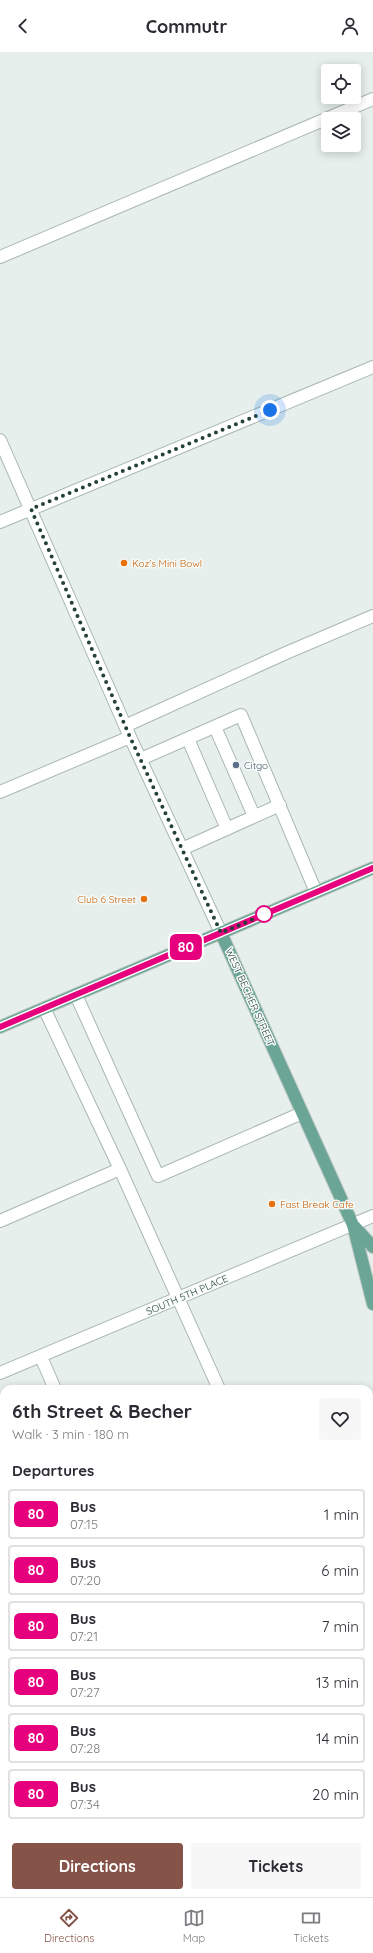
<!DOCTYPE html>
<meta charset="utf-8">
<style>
:root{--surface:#fff;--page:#f7f7f7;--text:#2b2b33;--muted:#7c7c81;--line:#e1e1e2;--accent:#855347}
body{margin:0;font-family:Quicksand,sans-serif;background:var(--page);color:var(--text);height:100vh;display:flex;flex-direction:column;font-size:15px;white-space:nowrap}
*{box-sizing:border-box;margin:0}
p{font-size:13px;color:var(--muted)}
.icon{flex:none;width:22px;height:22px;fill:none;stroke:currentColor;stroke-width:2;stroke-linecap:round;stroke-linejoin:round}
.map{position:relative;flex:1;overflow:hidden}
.sheet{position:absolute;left:0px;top:1333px;width:373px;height:512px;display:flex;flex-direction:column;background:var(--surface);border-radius:12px 12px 0 0;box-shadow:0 2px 10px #0003}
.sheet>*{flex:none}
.badge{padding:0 8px;border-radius:6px;font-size:14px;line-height:26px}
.controls{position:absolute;left:321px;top:12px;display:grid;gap:8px}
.controls a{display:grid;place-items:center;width:40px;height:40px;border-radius:4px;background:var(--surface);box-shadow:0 2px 10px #0003;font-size:20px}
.you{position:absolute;width:20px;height:20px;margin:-10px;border:3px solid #fff;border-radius:50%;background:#1a73e8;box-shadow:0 0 0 6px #1a73e833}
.map>.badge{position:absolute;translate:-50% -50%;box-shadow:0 0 0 2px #fff}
h2{padding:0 12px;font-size:15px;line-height:36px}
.round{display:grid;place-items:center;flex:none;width:42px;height:42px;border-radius:4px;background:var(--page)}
.overview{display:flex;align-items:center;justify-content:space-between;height:68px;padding:0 12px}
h1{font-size:19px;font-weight:800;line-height:30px}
.action{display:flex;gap:8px;margin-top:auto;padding:8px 12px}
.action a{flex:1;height:46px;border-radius:4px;background:var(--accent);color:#fff;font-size:16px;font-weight:800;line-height:46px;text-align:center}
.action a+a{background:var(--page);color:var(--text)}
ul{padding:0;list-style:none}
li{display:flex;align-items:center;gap:12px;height:50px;margin:0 8px 6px;padding:0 4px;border:2px solid var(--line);border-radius:4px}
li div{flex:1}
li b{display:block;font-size:15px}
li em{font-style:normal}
li .badge{min-width:44px;font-weight:700;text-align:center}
header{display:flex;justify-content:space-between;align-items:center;height:52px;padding:0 12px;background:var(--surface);font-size:18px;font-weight:800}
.dock{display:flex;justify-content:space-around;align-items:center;height:56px;border-top:1px solid var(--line);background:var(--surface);font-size:11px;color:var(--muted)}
.dock a{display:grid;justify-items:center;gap:2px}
.dock .current{color:var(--accent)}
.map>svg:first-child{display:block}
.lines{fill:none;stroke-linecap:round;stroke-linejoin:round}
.minor-casing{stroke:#a8b8b2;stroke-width:14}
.major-casing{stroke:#c2cac8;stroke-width:14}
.highway-casing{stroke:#c2cac8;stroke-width:14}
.minor{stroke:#fff;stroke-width:12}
.major{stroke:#6aa596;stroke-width:12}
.highway{stroke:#2f6f62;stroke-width:12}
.line-casing{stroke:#fff;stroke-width:9}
.line{stroke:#e6007e;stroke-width:6}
.walk{stroke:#24423a;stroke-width:4;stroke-dasharray:0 7.2}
.food-dot{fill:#e8710a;stroke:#f7fbf9;stroke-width:1.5}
.service-dot{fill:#5c6f8a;stroke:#f7fbf9;stroke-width:1.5}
.stop-dot{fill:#fff;stroke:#e6007e;stroke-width:2}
.labels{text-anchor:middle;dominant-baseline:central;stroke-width:3;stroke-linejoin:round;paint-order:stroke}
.food-label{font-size:10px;fill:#c56008;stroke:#f7fbf9;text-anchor:start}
.service-label{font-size:10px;fill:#4e5e75;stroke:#f7fbf9;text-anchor:start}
.street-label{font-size:10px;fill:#24423a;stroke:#f7fbf9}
</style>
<header><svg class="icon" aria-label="back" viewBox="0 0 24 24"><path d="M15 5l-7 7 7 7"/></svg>Commutr<svg class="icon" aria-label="person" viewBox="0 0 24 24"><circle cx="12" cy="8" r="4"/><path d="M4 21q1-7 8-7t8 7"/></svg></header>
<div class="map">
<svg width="373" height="1845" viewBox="0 0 373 1845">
<rect width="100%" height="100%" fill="#e6efeb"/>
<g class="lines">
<defs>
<path id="minor" d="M0,205L373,47
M0,388L130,685L221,881
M0,470L373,315
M125,674L286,601L373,564
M215,675L254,764
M188,687L227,777
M141,707L241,663L316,840
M0,740L130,685
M182,797L280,753
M76,943L158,1124L302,1061
M44,956L120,1117L219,1337
M0,1169L120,1117
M41,1305L55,1337
M0,1321L373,1164
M369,1468L373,1466
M0,1666L4,1664"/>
<path id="major" d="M221,881L353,1173L373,1252
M0,975L373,816
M355,1175L373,1195
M369,1404L373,1378"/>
<path id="highway" d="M369,1531L373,1529
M369,1654L373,1653
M0,1676L4,1674
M369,1744L373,1742
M0,1747L4,1745
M0,1809L4,1808
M369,1826L373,1824
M133,1845L143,1841
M324,1845L334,1841"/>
</defs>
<use href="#minor" class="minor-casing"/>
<use href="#major" class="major-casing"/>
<use href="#highway" class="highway-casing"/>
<use href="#minor" class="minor"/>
<use href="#major" class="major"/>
<use href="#highway" class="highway"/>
</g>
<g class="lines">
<defs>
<path id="line" d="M0,975L373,816"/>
</defs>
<use href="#line" class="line-casing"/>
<use href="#line" class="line"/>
<path class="walk" d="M264,862L268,861L221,881L130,685L31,457L270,358"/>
</g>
<g class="food-dot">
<circle cx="124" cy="511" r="4"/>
<circle cx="144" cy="847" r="4"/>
<circle cx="272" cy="1152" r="4"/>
</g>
<circle class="service-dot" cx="236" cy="713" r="4"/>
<circle class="stop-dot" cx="264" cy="862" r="8"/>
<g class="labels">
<g class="food-label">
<text x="132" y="511">Koz's Mini Bowl</text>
<text x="136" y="847" text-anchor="end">Club 6 Street</text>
<text x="280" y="1152">Fast Break Cafe</text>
</g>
<g class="service-label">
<text x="244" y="713">Citgo</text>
</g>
<g class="street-label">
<text transform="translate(250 945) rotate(66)">WEST BECHER STREET</text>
<text transform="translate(187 1243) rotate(-23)">SOUTH 5TH PLACE</text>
</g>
</g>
</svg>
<div class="controls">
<a><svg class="icon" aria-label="locate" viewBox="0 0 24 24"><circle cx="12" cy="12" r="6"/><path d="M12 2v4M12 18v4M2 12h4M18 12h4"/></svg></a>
<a><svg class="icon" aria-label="layers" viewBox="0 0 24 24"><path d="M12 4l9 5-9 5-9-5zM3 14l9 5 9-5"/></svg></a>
</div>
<div class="you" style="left:270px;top:358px"></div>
<b class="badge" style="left:186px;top:895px;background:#e6007e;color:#fff">80</b>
<section class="sheet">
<div class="overview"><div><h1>6th Street &amp; Becher</h1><p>Walk · 3 min · 180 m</p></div><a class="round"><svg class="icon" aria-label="heart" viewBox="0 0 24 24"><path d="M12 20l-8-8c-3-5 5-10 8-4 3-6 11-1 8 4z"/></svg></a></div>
<h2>Departures</h2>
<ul>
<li><span class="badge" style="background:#e6007e;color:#fff">80</span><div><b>Bus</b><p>07:15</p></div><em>1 min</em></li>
<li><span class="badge" style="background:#e6007e;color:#fff">80</span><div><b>Bus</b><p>07:20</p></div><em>6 min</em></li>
<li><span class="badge" style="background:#e6007e;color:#fff">80</span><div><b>Bus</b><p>07:21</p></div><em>7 min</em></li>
<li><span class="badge" style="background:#e6007e;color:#fff">80</span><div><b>Bus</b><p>07:27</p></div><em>13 min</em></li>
<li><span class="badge" style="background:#e6007e;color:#fff">80</span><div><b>Bus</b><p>07:28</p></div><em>14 min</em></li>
<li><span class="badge" style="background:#e6007e;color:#fff">80</span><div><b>Bus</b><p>07:34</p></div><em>20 min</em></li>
</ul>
<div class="action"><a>Directions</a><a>Tickets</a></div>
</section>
</div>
<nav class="dock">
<a class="current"><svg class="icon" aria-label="directions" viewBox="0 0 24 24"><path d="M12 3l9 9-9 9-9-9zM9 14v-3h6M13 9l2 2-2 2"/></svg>Directions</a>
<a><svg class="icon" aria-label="map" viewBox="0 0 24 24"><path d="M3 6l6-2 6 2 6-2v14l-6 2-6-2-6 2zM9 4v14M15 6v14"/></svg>Map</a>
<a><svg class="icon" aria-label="tickets" viewBox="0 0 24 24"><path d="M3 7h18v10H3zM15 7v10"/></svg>Tickets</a>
</nav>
